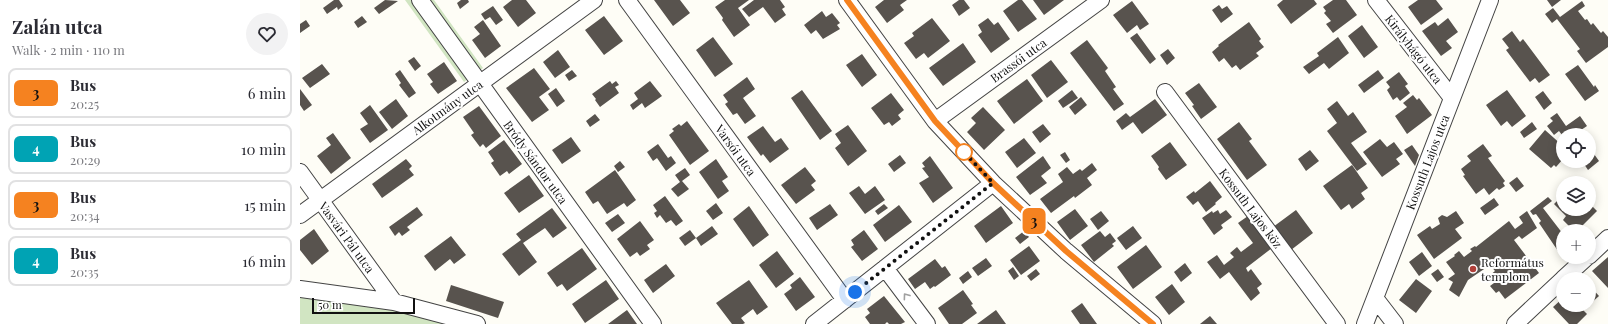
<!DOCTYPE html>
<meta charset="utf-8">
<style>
:root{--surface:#fff;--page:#f2f2f3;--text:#2b2b33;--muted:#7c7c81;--line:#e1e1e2}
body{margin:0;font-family:"Playfair Display",serif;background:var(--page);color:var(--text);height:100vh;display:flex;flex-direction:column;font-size:15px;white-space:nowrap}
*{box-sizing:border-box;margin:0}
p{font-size:13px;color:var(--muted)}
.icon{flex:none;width:22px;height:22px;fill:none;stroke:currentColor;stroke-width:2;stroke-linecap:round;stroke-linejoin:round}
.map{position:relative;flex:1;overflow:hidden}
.side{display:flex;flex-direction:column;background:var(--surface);width:300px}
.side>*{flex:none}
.badge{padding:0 8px;border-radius:6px;font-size:14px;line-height:26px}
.buttons{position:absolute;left:1256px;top:128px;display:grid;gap:8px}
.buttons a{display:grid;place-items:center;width:40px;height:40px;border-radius:50%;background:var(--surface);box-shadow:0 2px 10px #0003;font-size:20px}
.scale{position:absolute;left:12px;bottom:10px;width:103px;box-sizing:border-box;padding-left:4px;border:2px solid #111;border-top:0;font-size:11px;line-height:14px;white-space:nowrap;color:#111;-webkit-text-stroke:3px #fff;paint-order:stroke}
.you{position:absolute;width:20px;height:20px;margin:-10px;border:3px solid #fff;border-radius:50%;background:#1a73e8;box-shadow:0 0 0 6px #1a73e833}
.map>.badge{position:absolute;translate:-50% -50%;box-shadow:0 0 0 2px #fff}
.round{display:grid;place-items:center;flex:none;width:42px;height:42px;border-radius:21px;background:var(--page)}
.summary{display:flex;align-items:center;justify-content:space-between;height:68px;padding:0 12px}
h1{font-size:19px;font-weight:700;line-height:30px}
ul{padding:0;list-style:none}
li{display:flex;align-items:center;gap:12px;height:50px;margin:0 8px 6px;padding:0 4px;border:2px solid var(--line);border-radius:8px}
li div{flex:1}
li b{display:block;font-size:15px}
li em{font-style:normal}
li .badge{min-width:44px;font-weight:700;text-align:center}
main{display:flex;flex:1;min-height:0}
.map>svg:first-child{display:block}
.green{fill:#d1e5c2}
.building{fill:#58534e}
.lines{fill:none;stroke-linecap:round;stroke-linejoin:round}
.minor-casing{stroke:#444;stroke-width:18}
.minor{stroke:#fff;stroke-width:16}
.oneway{stroke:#a0a0a0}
.line-casing{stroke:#fff;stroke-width:9}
.line{stroke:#f58220;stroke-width:6}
.walk{stroke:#111;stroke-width:4;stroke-dasharray:0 7.2}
.stop-dot{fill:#fff;stroke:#f58220;stroke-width:2}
.poi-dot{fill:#b03f39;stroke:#fff;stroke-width:1.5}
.labels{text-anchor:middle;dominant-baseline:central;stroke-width:4;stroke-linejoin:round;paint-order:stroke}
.street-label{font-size:12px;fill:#111;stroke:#fff}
.poi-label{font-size:12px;fill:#111;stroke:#fff;text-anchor:start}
</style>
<main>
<section class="side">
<div class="summary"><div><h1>Zalán utca</h1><p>Walk · 2 min · 110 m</p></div><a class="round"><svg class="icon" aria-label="heart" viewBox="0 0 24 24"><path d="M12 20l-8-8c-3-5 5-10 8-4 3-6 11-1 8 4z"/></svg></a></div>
<ul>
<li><span class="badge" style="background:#f58220;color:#111">3</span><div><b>Bus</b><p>20:25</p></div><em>6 min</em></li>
<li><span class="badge" style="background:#00a3b4;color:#fff">4</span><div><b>Bus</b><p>20:29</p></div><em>10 min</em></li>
<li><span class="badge" style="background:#f58220;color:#111">3</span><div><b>Bus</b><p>20:34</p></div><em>15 min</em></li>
<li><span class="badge" style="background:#00a3b4;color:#fff">4</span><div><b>Bus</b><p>20:35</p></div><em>16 min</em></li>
</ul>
</section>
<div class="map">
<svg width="1308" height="324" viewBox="0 0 1308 324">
<rect width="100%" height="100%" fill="#fefdf6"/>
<path class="green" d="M105,0H134L183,68L164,82Z
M0,291L49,298L162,324H0Z"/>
<path class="building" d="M34,0H39L43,6L38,10L37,7L27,14L23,8Z
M85,0L98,1L79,14L74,8Z
M161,0H168L169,2L160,9L157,3Z
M212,0H226L236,13L218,27L203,7Z
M354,0H380L390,13L373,26Z
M425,0H449L438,8L450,25L434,37L422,20L423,18L415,7Z
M454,0H480L485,7L482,9L486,15L475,23L463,7L449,17L442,9Z
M584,0H607L600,5L604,10L587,23L575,7Z
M659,0H664L670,8L659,16L652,5Z
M718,0H722L737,19L718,32L703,11Z
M733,0H764L744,15Z
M983,0H1014L1017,4L991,24L977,5Z
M1033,0H1046L1057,15L1033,33L1026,24L1031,21L1024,13L1026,11L1023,7Z
M1118,0H1136L1143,9L1121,25L1108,7Z
M1247,0H1261L1252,7Z
M832,1L849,24L840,30L837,25L827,33L813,15Z
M1282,1L1285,6L1278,11L1285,20L1287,19L1291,25L1293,23L1301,33L1303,31L1308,37V47L1286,63L1277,51L1280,49L1257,19L1252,23L1245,14L1253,8L1260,17Z
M919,5L922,9L927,6L933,14L921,23L912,10Z
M193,6L203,20L196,25L190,17L185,20L181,14Z
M522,11L526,17L532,13L540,23L537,25L540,29L523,39L516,30L511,34L504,25Z
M62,16L67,22L58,28L54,22Z
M304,16L323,41L304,55L285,30Z
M632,18L650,41L628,58L624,53L616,59L604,43L614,36L612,33Z
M688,18L694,25L698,22L710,39L691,53L678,35L682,32L678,25Z
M1148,18L1158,32L1146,41L1152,48L1141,56L1122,31L1135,22L1138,26Z
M6,20L10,26L0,33V24Z
M183,20L201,46L185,58L172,40L180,34L174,27Z
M949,22L961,39L959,41L964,47L956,53L959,56L940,70L936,65L932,68L924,58L919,62L912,52L919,46L918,45Z
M1062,25L1078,47L1064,58L1048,36Z
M1212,31L1220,42L1223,39L1250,75L1239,83L1235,78L1230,82L1206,50L1209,48L1202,39Z
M837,33L856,59L850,64L830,38Z
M413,37L433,64L415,77L396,50Z
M1038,37L1049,53L1029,69L1024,63L1009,74L1003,67L1019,56L1017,53Z
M787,40L808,68L805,71L816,87L813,89L824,104L814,111L770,53Z
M663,43L676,62L643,86L629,68Z
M868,49L875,58L867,65L860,55Z
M258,50L270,67L255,78L243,62Z
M562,54L577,75L562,87L546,65Z
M114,57L121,66L115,71L108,61Z
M751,60L768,82L747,98L731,75Z
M144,62L157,81L138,94L130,84L133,82L127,74Z
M22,64L30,74L10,88L2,78Z
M1278,65L1294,87L1295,85L1299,91L1285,101L1265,74Z
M234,68L250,89L239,97L249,110L232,122L206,88Z
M100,70L116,93L109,98L99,85L101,83L95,74Z
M272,70L277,76L269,81L265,75Z
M1078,70L1084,78L1064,93L1058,85Z
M1099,72L1108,84L1105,86L1110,93L1100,101L1097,97L1093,100L1087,90L1090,87L1086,82Z
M447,77L455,89L443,98L456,116L445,124L437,113L433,115L425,104L428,102L423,95Z
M727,79L743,101L714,124L697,101Z
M310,81L312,84L316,81L319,85L315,87L319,93L300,107L295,100L296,99L292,94Z
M350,81L362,96L345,108L342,103L333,110L330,105L338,99L334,93Z
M899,83L917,107L901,119L892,106L894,105L885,93Z
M256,88L265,101L257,107L248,94Z
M0,89L12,105L4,111L0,105Z
M502,90L532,131L520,140L491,98Z
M772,90L778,98L763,108L758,101Z
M1207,90L1226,116L1212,127L1207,121L1201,126L1186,105Z
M1243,91L1252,103L1244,110L1235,97Z
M591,93L604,110L598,115L601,119L592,126L589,122L584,125L571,108Z
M1113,95L1117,100L1119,98L1132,115L1107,134L1095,116L1107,107L1103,103Z
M781,97L787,105L775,115L769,107Z
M96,99L108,116L92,129L79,112Z
M855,99L867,115L842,134L833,122L822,130L816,121L826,113L830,117Z
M1037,101L1048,116L1053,112L1067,132L1051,143L1067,164L1057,171L1027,131L1037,123L1027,109Z
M70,105L88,130L70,143L60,129L68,124L60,113Z
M179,106L201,136L186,148L183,144L180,147L171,135L174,133L163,117Z
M683,107L705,130L684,150L667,132L676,123L671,118Z
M1257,113L1266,126L1280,116L1287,126L1278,132L1280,135H1262L1259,131L1254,135L1247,126L1253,121L1250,118Z
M295,114L300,120L290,127L286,121Z
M387,121L409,151L390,165L369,135L374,131L372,129L379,124L381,126Z
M939,122L952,139L949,141L967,165L947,180L917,139Z
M1232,122L1237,129L1224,138L1220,132Z
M743,124L751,134L740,143L732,132Z
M548,125L567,151L548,166L535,148L541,143L535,134Z
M463,126L475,142L481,138L489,149L470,163L463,154L461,156L447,137Z
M1245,130L1263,146V159L1256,167L1254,165L1251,168L1229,149Z
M33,133L51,158L31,174L17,156L31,145L26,138Z
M271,137L281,151L262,164L252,150Z
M724,138L736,153L717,168L705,152Z
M1080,139L1087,147L1094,142L1103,154L1096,159L1100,164L1082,177L1063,152Z
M204,140L222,164L209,174L207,171L200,176L191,163L194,161L188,152Z
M870,142L887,165L866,180L858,169L859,167L851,156Z
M358,144L368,158L371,156L376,163L366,171L357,158L353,161L347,152Z
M1183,144L1192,156L1188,158L1205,181L1203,183L1205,186L1199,190L1197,188L1189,195L1184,188L1176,194L1163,176L1165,175L1161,169L1171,161L1167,156Z
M1112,145L1119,155L1115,166L1104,150Z
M1289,147L1299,161L1288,170L1282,161H1289Z
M1010,150L1019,161L1006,171L998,159Z
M765,152L770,160L766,163L760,155Z
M600,155L606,163L594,172L588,164Z
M630,156L653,188L633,203L619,183L629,177L622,168L625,167L622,163Z
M743,156L751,168L741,176L747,183L730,195L716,177Z
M106,159L112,166L109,169L114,175L82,198L72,184Z
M416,159L428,177L422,181L429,191L418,199L399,172Z
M320,161L325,167L318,172L314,166Z
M792,163L797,170L787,178L792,185L775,198L774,196L751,213L740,199L763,182L758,174L767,167L773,174L780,169L782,171Z
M1052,165L1068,188L1061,193L1065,199L1052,209L1049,204L1041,210L1023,186Z
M505,167L516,181L511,185L515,190L496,204L481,185Z
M385,168L390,175L382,181L389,189L378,197L371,189L380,182L375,175Z
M315,170L336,200L327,207L324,203L307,214L298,201L293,204L285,192Z
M229,175L244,196L219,213L204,193Z
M1217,177L1224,186L1216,192L1209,183Z
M910,181L922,197L915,203L916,204L906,212L898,201L893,205L886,197L894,191L895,193Z
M559,186L565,194L575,186L585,200L565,214L549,193Z
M1263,195V209H1289V203L1297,211L1277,231H1274L1263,220L1266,216L1254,204Z
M365,196L383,221L376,226L371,220L366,223L360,215L357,218L354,213L357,211L353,205Z
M1248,197L1252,201L1243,208L1263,234V250L1262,248L1258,251L1239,223L1241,221L1236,214L1233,215L1230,211Z
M1194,198L1199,205L1185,215L1180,208Z
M416,203L423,213L413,220L406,211Z
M530,204L538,215L517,230L509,218Z
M584,204L588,208L578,215L575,211Z
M599,205L612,222L585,242L573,225Z
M449,206L469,235L453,247L433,219Z
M701,206L713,223L686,243L674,226Z
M117,207L123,215L107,227L110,230L102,236L99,232L95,236L89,227Z
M252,208L267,228L253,238L245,228L223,243L237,262L219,276L202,254L221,240L216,234Z
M775,209L788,226L770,240L757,222Z
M918,210L920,214L926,210L932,217L921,225L923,228L914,235L902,218L912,211L913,213Z
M996,210L1013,233L991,250L973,227Z
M801,211L809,221L798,230L790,219Z
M1156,211L1164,223L1155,229L1162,238L1134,259L1117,235L1130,226L1132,229L1140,224L1138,218L1142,215L1147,217Z
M1227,211L1237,228L1222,239L1219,236L1214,240L1239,273L1205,299L1199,291L1196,293L1190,286L1194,283L1189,276L1195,271L1190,265L1168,280L1159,297L1149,290L1153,282L1148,279L1155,274L1146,262L1155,256L1154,255L1159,251L1164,257L1172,251L1170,249L1175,246L1176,247L1209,221L1215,229L1223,223L1219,217Z
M318,214L325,223L312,232L305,223Z
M948,216L972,248L946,268L948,272L951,269L962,284L957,288L960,293L951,301L929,272L920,279L907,262L917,255L924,265L934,257L930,253L937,247L941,252L953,243L938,223Z
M340,221L354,240L347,245L350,249L340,256L337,252L330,257L317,239Z
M412,226L418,234L401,246L396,238Z
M833,226L842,238L826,250L817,238Z
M14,229L29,251L12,265L0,250V240Z
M390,230L396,238L385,246L379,238Z
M564,230L578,249L562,261L551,247L554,245L551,240Z
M724,231L729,237L720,244L715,238Z
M800,231L805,237L810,233L816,241L812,244L814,246L794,262L781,245Z
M151,236L166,255L154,264L150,259L135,271L124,256Z
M846,245L862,267L833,289L817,267Z
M729,246L740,261L721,275L710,260Z
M282,248L297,269L267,291L262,284L257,287L247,273Z
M477,251L494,274L476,288L459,265Z
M1122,252L1132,266L1119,276L1109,262Z
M1308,257V288L1292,271Z
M686,258L692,266L678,276L672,268Z
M635,259L642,268L645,266L651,275L635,287L634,286L630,289L625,282L615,289L608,279Z
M885,263L892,273L881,282L874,272Z
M366,264L375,276L353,293L344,280Z
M713,267L719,276L714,280L708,271Z
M736,269L740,274L731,281L727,276Z
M1138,269L1144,277L1137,282L1131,274Z
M668,271L672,277L663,284L659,278Z
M500,277L515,297L496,311L484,294L492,288L490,285Z
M1116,279L1132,291L1116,313L1099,300Z
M306,280L319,299L285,323L272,304Z
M449,280L468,307L457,315L453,309L441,318L445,323L443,324H432L416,303Z
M872,284L885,302L869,315L855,297Z
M151,285L204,302L198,318L146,301Z
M1289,285L1299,296L1289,305Z
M663,290L673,304L671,305L677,313L662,324H649L638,308Z
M584,296L605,322L601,324H589L587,322L585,324H570L565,317L570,313L567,309Z
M1263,298V305H1289L1283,310L1287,314L1277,324H1269L1253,307Z
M782,303L797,324H780L771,311Z
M327,310L337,324H308Z
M696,310L706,324H677Z
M910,316L917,324H900Z"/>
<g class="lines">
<defs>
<path id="minor" d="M120,0L353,324
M327,0L545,300
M547,0L635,121L693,183L766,251L853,324
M1076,0L1152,98
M865,92L1037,324
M635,121L801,0
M0,172L94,302
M0,215L294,0
M1289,256L1308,238
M585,268L627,324
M1263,279L1287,257
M0,289L94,302L177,324
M1075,298L1095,324
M514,324L693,183
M1065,324L1190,0
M1215,324L1263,279"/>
</defs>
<use href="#minor" class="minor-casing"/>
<use href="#minor" class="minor"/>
</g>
<defs><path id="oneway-chevron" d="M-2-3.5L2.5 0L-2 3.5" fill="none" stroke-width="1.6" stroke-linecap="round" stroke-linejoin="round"/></defs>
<use class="oneway" href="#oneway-chevron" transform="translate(606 296) rotate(-126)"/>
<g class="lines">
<defs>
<path id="line" d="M547,0L635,121L693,183L766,251L853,324"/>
</defs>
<use href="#line" class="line-casing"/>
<use href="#line" class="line"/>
<path class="walk" d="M555,292L693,183L664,152"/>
</g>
<circle class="stop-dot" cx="664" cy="152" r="8"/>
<circle class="poi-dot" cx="1173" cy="269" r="4"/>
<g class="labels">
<g class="street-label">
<text transform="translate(1114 49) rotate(52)">Királyhágó utca</text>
<text transform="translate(718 60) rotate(-36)">Brassói utca</text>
<text transform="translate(147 107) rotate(-36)">Alkotmány utca</text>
<text transform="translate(436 150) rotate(54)">Varsói utca</text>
<text transform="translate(236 162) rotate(54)">Bródy Sándor utca</text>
<text transform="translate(1127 162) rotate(-69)">Kossuth Lajos utca</text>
<text transform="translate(951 208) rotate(53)">Kossuth Lajos köz</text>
<text transform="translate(47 237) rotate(54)">Vasvári Pál utca</text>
</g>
<g class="poi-label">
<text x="1181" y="262">Református<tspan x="1181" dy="14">templom</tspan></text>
</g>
</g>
</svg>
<div class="buttons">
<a><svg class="icon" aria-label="locate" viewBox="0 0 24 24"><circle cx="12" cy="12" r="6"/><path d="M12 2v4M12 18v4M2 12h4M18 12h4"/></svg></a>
<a><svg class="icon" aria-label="layers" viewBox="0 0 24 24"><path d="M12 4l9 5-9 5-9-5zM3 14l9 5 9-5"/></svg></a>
<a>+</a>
<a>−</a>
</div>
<div class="scale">50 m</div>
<div class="you" style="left:555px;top:292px"></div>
<b class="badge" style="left:734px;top:221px;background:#f58220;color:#111">3</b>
</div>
</main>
